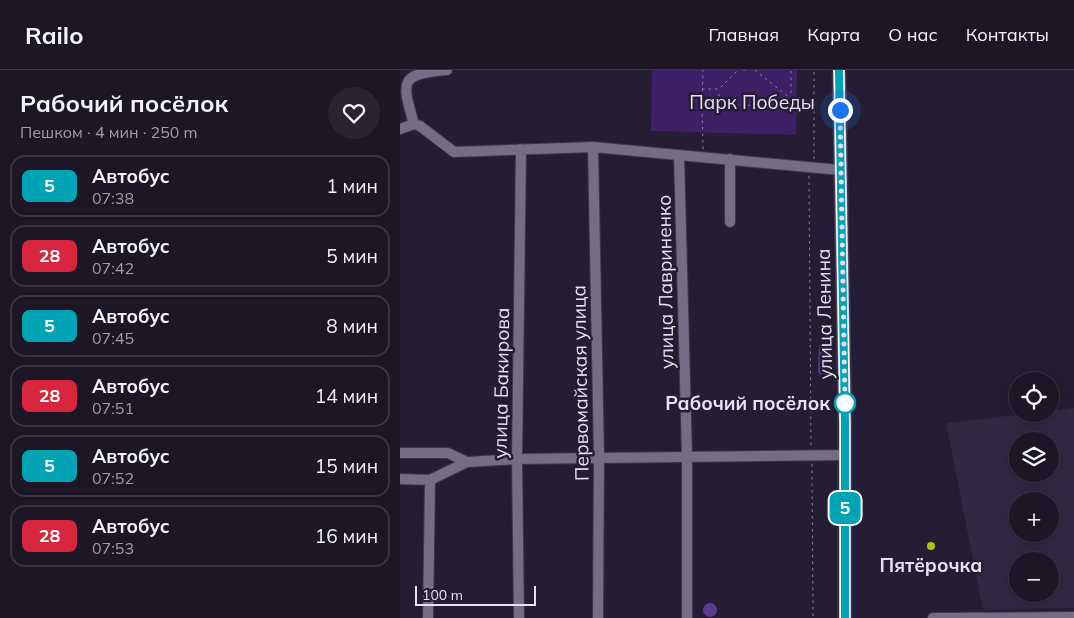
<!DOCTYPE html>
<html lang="ru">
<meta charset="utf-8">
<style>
:root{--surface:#1c1627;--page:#292333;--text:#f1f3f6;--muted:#a09fa7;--line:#3a3544}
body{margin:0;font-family:Mulish,sans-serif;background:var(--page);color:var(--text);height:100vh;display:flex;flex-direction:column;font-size:19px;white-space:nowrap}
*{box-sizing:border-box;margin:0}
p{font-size:16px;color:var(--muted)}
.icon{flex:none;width:28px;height:28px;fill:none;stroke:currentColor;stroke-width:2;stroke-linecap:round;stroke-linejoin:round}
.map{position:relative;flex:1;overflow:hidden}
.sheet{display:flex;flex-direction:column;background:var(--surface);width:400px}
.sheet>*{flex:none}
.badge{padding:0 10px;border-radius:8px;font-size:18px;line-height:32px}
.fabs{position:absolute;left:609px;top:302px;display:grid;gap:10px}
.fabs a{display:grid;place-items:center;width:50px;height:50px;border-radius:50%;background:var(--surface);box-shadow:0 2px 12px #0003,0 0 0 1px var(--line);font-size:25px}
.scale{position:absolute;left:15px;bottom:12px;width:121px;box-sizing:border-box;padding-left:5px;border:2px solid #e6e2f1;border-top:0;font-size:14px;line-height:18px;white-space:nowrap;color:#e6e2f1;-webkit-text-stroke:4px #251d34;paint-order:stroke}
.you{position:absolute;width:25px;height:25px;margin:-12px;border:4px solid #fff;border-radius:50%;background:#1a73e8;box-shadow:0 0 0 8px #1a73e833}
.map>.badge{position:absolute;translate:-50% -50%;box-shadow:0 0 0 2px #fff}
.round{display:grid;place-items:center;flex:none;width:52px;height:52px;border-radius:26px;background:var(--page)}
.headline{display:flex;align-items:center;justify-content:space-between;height:85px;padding:0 20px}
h1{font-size:24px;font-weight:700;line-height:38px}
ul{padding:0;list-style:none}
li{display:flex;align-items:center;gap:15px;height:62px;margin:0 10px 8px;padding:0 10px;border:2px solid var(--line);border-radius:15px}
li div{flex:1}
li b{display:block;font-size:19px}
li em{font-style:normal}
li .badge{min-width:55px;font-weight:700;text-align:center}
header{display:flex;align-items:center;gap:30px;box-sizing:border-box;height:70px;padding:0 25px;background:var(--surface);border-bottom:1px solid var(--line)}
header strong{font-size:24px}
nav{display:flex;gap:28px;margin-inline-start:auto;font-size:18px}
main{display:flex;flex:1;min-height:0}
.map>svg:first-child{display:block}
.built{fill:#312743;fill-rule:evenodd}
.green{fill:#3e2066}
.water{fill:#5b3b8a}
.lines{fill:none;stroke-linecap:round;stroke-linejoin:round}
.minor-casing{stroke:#3e374a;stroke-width:12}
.major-casing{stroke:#3e374a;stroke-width:15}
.path{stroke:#898396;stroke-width:1;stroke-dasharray:2.5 4;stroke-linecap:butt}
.minor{stroke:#756c87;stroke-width:10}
.major{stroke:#a58ecf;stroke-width:12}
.line-casing{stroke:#fff;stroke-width:11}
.line{stroke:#00a3b4;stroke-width:8}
.walk{stroke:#e6e2f1;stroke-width:5;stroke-dasharray:0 9}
.stop-dot{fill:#fff;stroke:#00a3b4;stroke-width:2.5}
.poi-dot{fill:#aac718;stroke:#251d34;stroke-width:2}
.labels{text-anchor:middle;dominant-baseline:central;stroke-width:5;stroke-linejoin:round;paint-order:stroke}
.park-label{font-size:19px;fill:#e5def5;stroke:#251d34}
.street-label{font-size:19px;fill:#e6e2f1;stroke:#251d34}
.stop-label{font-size:19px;font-weight:bold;fill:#e6e2f1;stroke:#251d34;text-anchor:end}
.poi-label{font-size:19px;font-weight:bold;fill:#e6e2f1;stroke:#251d34}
</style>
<header>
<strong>Railo</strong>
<nav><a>Главная</a><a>Карта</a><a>О нас</a><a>Контакты</a></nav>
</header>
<main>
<section class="sheet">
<div class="headline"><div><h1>Рабочий посёлок</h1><p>Пешком · 4 мин · 250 m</p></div><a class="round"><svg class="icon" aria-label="heart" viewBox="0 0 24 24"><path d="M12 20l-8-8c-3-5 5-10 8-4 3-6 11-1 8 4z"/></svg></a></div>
<ul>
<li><span class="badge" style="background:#00a3b4;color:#fff">5</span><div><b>Автобус</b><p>07:38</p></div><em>1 мин</em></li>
<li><span class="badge" style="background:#d7263d;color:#fff">28</span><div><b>Автобус</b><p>07:42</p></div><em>5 мин</em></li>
<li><span class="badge" style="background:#00a3b4;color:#fff">5</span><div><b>Автобус</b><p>07:45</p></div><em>8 мин</em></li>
<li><span class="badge" style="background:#d7263d;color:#fff">28</span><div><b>Автобус</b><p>07:51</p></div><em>14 мин</em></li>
<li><span class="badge" style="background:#00a3b4;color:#fff">5</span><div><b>Автобус</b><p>07:52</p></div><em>15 мин</em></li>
<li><span class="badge" style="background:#d7263d;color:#fff">28</span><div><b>Автобус</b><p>07:53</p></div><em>16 мин</em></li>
</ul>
</section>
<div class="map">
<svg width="674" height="548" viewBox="0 0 674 548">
<rect width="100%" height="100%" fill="#251d34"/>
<path class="built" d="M674,338V538L583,540L546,353L624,344H650V341ZM618,371H650V404H618ZM618,431H650V464H618ZM618,491H650V524H618Z"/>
<path class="green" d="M252,0H397L396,65L251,61Z"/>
<path class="water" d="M422,269L427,270L429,275L426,302L421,305L418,302L419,276Z
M303 540a7 7 0 1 1 14 0a7 7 0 1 1-14 0Z"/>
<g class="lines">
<defs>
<path id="minor" d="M14,54C1,10 0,4 47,0
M0,59L14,54L20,56L54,82L193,77L440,100
M193,77L199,387L198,548
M279,85L287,386V548
M330,152V89
M0,383H48L67,392
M0,409L30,410L67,392L117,389L445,385
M28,548L30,410
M119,548L117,389L121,79
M533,548L674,547"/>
<path id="major" d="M439,0L445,354V548"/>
</defs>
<use href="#minor" class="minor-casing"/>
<use href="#major" class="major-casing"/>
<path class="path" d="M343,0H348
M355,0L391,29
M302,19H319L338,0
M319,33V20
M302,34L303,0
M391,36V0
M303,79L302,34L414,37
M414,89V0
M409,106L411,375
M412,394L413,548"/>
<use href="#minor" class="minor"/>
<use href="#major" class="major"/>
</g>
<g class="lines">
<defs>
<path id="line" d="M439,0L445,354V548"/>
</defs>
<use href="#line" class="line-casing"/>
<use href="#line" class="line"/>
<path class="walk" d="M440,40L445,335V333"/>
</g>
<circle class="stop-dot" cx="445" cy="333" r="10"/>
<circle class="poi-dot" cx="531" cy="476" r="5"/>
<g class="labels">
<g class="park-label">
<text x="352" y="32">Парк Победы</text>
</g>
<g class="street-label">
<text transform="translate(265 212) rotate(-91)">улица Лавриненко</text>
<text transform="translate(424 244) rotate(-91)">улица Ленина</text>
<text transform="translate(101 313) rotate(-89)">улица Бакирова</text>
<text transform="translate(180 313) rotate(-91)">Первомайская улица</text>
</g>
<g class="stop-label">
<text x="430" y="333">Рабочий посёлок</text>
</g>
<g class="poi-label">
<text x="531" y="495">Пятёрочка</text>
</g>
</g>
</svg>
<div class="fabs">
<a><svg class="icon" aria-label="locate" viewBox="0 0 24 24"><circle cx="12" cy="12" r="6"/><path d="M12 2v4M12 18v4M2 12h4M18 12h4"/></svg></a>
<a><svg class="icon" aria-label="layers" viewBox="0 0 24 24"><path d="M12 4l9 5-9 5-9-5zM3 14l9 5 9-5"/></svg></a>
<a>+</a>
<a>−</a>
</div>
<div class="scale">100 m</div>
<div class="you" style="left:440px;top:40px"></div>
<b class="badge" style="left:445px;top:438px;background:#00a3b4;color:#fff">5</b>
</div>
</main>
